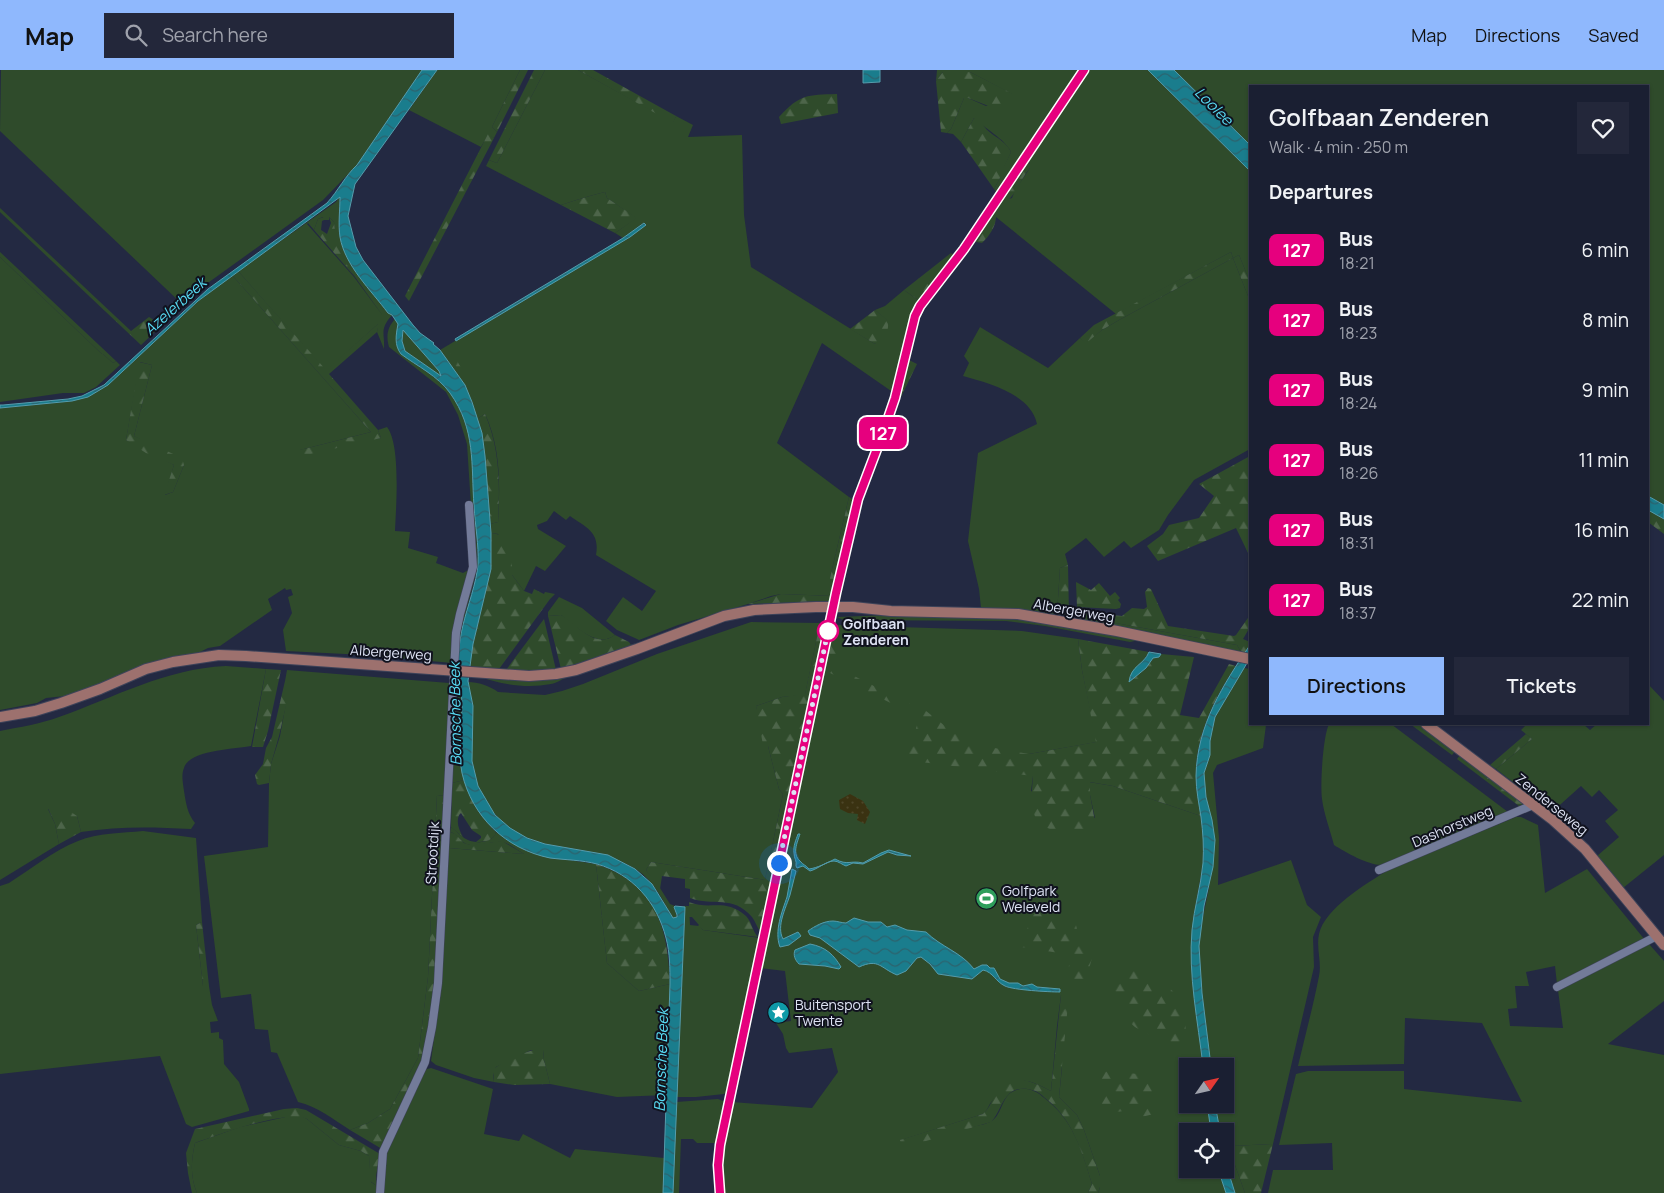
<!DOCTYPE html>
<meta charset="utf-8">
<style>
:root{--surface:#1a1f32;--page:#23273a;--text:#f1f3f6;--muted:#9fa2ac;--line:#383d4d;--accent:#8fb8fd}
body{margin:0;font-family:Manrope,sans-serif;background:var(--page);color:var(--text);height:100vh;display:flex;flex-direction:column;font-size:19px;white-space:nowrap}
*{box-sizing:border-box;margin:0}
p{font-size:16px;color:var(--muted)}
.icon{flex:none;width:28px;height:28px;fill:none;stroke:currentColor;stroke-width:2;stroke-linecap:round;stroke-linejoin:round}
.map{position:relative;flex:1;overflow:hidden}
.side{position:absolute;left:1249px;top:15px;width:400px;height:640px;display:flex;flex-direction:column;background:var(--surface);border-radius:0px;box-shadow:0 1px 4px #0004,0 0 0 1px var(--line)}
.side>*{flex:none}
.badge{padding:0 10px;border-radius:8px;font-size:18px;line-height:32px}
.needle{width:32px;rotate:56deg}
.tools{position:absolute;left:1179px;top:988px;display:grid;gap:10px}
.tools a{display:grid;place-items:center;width:55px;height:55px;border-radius:0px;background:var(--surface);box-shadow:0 1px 4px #0004,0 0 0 1px var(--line);font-size:25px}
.you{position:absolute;width:25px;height:25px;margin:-12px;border:4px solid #fff;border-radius:50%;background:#1a73e8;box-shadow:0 0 0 8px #1a73e833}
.map>.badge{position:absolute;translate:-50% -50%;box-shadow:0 0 0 2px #fff}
h2{padding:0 20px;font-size:19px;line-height:45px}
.round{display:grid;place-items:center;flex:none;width:52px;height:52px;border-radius:0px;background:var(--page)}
.overview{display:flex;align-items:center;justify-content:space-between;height:85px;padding:0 20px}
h1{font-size:24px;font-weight:600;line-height:38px}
.cta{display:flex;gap:10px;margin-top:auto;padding:10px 20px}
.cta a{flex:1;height:58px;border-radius:0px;background:var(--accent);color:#111;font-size:20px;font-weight:600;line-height:58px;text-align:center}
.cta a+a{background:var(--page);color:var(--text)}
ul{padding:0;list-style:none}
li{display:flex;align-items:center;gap:15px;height:70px;padding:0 20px}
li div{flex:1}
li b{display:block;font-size:19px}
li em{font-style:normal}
li .badge{min-width:55px;font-weight:700;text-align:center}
header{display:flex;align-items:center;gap:30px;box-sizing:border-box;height:70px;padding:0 25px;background:var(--accent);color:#111}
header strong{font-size:24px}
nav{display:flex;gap:28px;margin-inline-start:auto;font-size:18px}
.search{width:350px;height:45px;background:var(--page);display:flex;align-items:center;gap:12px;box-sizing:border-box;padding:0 18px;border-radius:0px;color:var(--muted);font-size:19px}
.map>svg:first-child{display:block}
.green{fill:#2f4b2b;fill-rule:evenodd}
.forest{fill:url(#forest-firs)}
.sand{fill:url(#sand-dots)}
.water{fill:url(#water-waves);stroke:#559cac;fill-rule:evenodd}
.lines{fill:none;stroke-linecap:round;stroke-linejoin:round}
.minor-casing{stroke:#3e4359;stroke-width:9}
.major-casing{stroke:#3e4359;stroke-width:12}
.minor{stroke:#737b99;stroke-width:8}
.major{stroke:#9d716e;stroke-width:10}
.line-casing{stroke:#fff;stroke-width:11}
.line{stroke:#e6007e;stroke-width:8}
.walk{stroke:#dee3f4;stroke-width:5;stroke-dasharray:0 9}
.stop-dot{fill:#fff;stroke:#e6007e;stroke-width:2.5}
.labels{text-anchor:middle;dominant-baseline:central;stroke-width:4;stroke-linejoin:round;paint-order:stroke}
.street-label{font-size:14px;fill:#dee3f4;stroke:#10121e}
.stop-label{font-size:14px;font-weight:bold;fill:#dee3f4;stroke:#10121e;text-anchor:start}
.poi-label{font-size:14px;fill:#dee3f4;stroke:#10121e;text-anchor:start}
.water-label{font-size:15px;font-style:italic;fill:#58dbf3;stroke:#10121e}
</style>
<header>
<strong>Map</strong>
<div class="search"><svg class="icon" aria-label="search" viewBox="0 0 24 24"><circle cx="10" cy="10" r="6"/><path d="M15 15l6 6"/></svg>Search here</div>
<nav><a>Map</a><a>Directions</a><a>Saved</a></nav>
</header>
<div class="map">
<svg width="1664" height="1123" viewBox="0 0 1664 1123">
<defs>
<pattern id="forest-firs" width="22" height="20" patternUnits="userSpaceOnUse" patternTransform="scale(1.25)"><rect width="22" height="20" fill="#2f4b2b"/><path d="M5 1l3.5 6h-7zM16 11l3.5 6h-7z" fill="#4d654a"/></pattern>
<pattern id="sand-dots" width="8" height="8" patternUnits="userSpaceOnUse" patternTransform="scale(1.25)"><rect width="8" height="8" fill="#3a3211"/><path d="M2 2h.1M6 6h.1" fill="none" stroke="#4d4628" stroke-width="1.8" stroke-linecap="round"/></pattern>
<pattern id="water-waves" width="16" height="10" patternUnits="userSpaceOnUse" patternTransform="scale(1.25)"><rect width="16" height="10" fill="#1a7d8d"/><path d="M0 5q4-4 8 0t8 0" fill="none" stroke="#2c636e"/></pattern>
</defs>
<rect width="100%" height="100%" fill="#232942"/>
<path class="green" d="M1,0H422L357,95L323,130L205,215L183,235L0,61Z
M437,0H520L492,57L497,62L494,68L488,65L481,77L409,40Z
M545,0H578L673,52L676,46L693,55L688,67L742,65L744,145L751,197L875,274L889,252L875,240L885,236L904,220L921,232L894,323L822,273L777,373L849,427L830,508L834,520L833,526L781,524L771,526L748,534L678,555L639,570L637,569L617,560L606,551L623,527L642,541L656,521L596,485C600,462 587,458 570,446L566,450L554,441L547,451L537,455L538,459L566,476L545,501L536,496L524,521L512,505L510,491L498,464L491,463L490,454L498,452C500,416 501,378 485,344L477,349C470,323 455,303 440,280L626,169L646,155L644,153L623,168L615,163L636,148L607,128L605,122C589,126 576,130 561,135L486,96L489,90L497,93Z
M937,0H1080L997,123L994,119L1000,108L999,106L1011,82C1005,69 984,58 974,48L961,72L953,64L947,63L951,59L964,28H968L986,36L1012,24L970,2H943L936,11Z
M1090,0H1148L1250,101V212L1239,185L1233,188L1250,231V379L1194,410L1168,445L1159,460L1131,478L1124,471L1104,487L1086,468L1065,484L1068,495L1060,498L1057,544L981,538L979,519L968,471L978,383L1037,354C1031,324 988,313 963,306L969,293L964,286L980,257L1048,298L1080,268L1085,273L1102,260L1119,250L1233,188L1231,182L1116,244L991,143L998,132L1012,128L1015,120L1030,98V93L1027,90L1072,23Z
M1174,0H1664V435L1648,426V16H1250V75Z
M340,126L339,158L340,168C349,182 381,240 392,245C379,260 385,263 384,279L377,262L378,254L326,301L238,201L336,132ZM323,147L324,150H329V147L334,152L335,169L345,193L383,246L354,207L307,154L308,153L314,160L318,149Z
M0,187L102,284H103L113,293L116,291L120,295L96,317L84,323H63L0,332Z
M232,205L371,362L300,380L381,368L378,360L387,357C401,375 396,437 395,461L410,462L408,478L438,487L436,493L463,503L470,499L452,593L365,585L286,581L283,560L292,543L288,527L293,525L291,519L286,520L285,518L268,529L272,540L220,576L208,578L200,582L157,592L75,625L46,628L37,633L0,640V338L72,331L108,315L198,231ZM140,292L152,295L134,366L184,395L173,422L165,425L174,395L126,370Z
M395,249L398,254L399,282L438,310L449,321L458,335L468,360L472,383L478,496L462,557L458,596L459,554L475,497L467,374L458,345L446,322L389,277C386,266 387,258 395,249Z
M405,260L439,301L441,306L440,307L405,281L402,271L403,261Z
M559,527L582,538L615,565C597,579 576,556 561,545L548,546V542Z
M916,544L1020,546L1139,570L1130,572L1045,556L1006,551L843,550L837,547Z
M1077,546L1237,575L1243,585L1087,552Z
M751,552L820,553L805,625L782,627L756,636L768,676L779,719L783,724L765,810L651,792L646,800L655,810L670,834L675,836L674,837L677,847L673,848C663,831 654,811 637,800C607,781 579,781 546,774C511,767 484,740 475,707C470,692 472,679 472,665C473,647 469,629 468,612C478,612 490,616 498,622L545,625L562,621L583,614L657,584Z
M835,555L1022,561L1078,569L1082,600L1097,672L1029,684L1033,706L1031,721L1095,748L1090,725L1089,712L1113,716L1201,746L1203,767V794L1195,839L1192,905L1203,996H1188V1034H1207L1211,1061H1188V1099H1218L1226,1123H1098L1100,1117V1106L1084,1060L1077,1045L1059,1027L1062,998L1061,925L1057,956L1051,1021C1023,1006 1012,1005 992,1031C988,1036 988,1040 983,1044L901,1070C926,1066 951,1063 976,1056C980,1055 986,1054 990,1052C1002,1046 1001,1028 1012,1022C1023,1016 1034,1019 1043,1027C1073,1049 1082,1080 1092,1114L1088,1123H722V1079L732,1032L812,1038L838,1002L832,978L789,983L786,978L783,964L776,953L791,951L785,901L761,898L829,578Z
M226,596L266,599L251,676C235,679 189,680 184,698C181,705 183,713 184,721C186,733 187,743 195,753L191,759C153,757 119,756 81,762L77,746L48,739L55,754L59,774L0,810V661C20,657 40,654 59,647C116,627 164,599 226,596Z
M1244,598L1250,599V654L1266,655L1263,678L1217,695L1213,703L1219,768L1218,815L1291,790L1307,835L1321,847L1313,867L1314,897L1273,1074L1232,1076L1235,1095L1245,1123H1235L1225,1091V1061H1220L1215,1034H1225V996H1211L1202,923L1199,876L1200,861L1209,818L1207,731L1203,713L1204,703L1210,685V671L1215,647Z
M287,600L449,613L445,726L437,725L428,907L418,988L390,1039L368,1053L350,1060C334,1050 317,1036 298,1032L277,983L271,982L268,960L255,959L251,924L221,928L204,786L268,777L269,713L271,694L280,666L290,611H285Z
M473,604L544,610L568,606C563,609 557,613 551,614C525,619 496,614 473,604Z
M457,610H458L462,632L461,693L464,710L452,713Z
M1648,614L1664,631V785L1623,818L1597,786L1619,767L1605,751L1618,740L1599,720L1592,727L1581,716L1552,742L1496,699L1532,669L1521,660L1527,654H1583L1590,660L1597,654H1648Z
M1329,654H1391L1508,742L1381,795C1368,795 1345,782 1334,775C1330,760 1324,744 1322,729C1320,715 1323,666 1329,654Z
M1516,747H1521L1538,755L1545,823L1587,799L1645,870L1557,914L1555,896L1526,902L1529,916H1515L1517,938L1508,939L1510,956L1563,958L1558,920L1649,874L1664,891V931L1608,974L1664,985V1123H1268L1273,1100H1333L1332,1073L1279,1075L1296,1004L1308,1001H1404V1019L1522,1032L1482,953L1405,948L1404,994L1298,996C1305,966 1313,937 1319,906C1322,893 1316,878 1319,864C1325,838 1366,814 1388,800Z
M451,757C457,761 461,767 468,770C477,774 493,773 496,762C531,788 555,787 596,794L607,893L639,921L670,914L666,1025L617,1027L550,1014L544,990L543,980H531L496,997L493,1005L494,1012L474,1008L436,995L431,991L441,917L449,778L524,784C517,780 509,773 502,772C496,771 478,776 470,775C461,774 458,764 450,762Z
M143,761L196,768L202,852L196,855L203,916H209L212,935L218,951L210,952L211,963L219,962V968L223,970L224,994L239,1012L249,1039V1041L192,1057L186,1054L160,986L0,1004V816L9,813C31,799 53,781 78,771C98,763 122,763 143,761Z
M683,836H689L690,855L699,856L703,860L760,868L727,1022L724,1024L696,1027H676L685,839Z
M431,998L493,1019L484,1064L519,1071L523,1064L570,1088L575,1079L664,1088L663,1123H383L385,1088L389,1076L421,1004L427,999Z
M718,1029L726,1032L716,1090L714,1092L716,1073H697L693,1069H681L679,1123H673L676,1032Z
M290,1046H301L307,1049L339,1075L361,1081L369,1086L371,1112L377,1116V1123H197C190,1107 191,1090 195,1073L240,1057Z"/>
<path class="forest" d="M520,0H528L497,62L492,57Z
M534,0H545L497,93L489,90Z
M578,0H593L676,46L673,53Z
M943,2H970L1013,24L1004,42L968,28H964L951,59L947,63L941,62L936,11Z
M837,24L838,43L781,54L779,47C800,24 807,25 837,24Z
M974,48L981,51C986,65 1005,68 1011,82L1000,106V108L994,119L961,72Z
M488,64L494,68L409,231L405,226Z
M1027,90L1030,94V98C1020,109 1016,127 1003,134L998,132Z
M605,122L607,128L637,148L615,163L561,135C576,130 589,126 605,122Z
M0,138L131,261L149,247L162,255L141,275L0,142Z
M991,143L996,146C996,157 989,166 982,173L976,172L974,169Z
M324,147V150L322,151L321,160L327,164L331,153L329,147L334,152C336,174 342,189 355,207L314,160L318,149Z
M0,182L116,291L113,293L103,284H102L0,187Z
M1231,182L1233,188L1239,185L1250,212V231L1233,188L1119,250L1102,260L1085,274L1080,268L1094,255Z
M951,183L955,186L921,232L904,220Z
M238,201L326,300L379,253L377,262L329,304L378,360L381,368L302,386L300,380L371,362L232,205Z
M875,240L890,252L888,254C889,263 882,268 875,274L850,259Z
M452,283L475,320L477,330L449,285Z
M907,289L917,294L901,327L898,325Z
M139,292L152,295L134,366L182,388L184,395L173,422L164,425L174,395L146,383L126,370Z
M485,344C500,379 500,415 498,452L490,454L485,386L477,349Z
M1250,386V487L1236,458L1158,491L1147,476L1163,464L1169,455L1199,448L1214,426L1199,414Z
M849,427L855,431L834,520L830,511V508Z
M1648,440L1664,449V464L1648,452Z
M491,463C502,464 507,470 512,479L510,490L512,494V505L524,521L532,524L534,519L544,524L545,522L555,524L550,529L499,599L470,597L473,574L491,499Z
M1068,495L1069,545L1057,544L1060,498Z
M1076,512L1091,520L1099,513L1110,526L1115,522L1120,528L1118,530L1121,534L1120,538L1116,539L1077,537Z
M1148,518L1151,519L1168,556L1234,566L1236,565L1250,545V557L1243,569L1250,572V575L1243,585L1237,575L1077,546L1078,542L1122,546L1132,538L1144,539L1147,537L1145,522Z
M781,524L833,526L831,531L748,534Z
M561,545C577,554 595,580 615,565L629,572L631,575L561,599L548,546Z
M544,549L556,600L548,602L506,600Z
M820,553L827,554L762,861H760C757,857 755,851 752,847C732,824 714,837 690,828V819L685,818V809L662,806L660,819L646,800L651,792L765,810L783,724L779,719L768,676L763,675L756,636L782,627L805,624Z
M835,555L843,556L834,596L920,639L921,637L959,667L971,674L1029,684L1096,672L1082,600L1078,569L1149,582L1130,611L1146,598L1153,588L1159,587L1161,584L1194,587L1180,645L1199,648L1229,594L1236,596C1214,628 1195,668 1196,707C1196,720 1199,733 1201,746L1113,716L1090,712V725L1096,757L1087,766L1080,767C1069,764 1056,762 1045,757C1028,750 1032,720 1033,706L905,690L911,678L919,647L824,600Z
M266,599L281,600L268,661L263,677H252Z
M285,611H290L291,614L279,666L271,694L269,713L259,715L257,714L255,705L263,694L266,678L272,667Z
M1410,654H1423L1456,680L1452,685Z
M1526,664L1532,669L1496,699L1490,695Z
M1461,684L1526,733L1519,736L1457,689Z
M464,710C470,730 481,747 496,762C494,771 484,772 476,772L481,768V766L472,760L461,743L459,745C456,753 459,760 463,767L451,757L452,713Z
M437,725L445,726L435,925L423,987L382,1079L350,1060L368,1053L390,1039L418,988L428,907Z
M62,736L77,746L81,762L59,774L55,754L48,738Z
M450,762L455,764L464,773L470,775L502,771L524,784L449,778Z
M596,794C656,814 668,856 670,914L639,921L607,893Z
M689,832C711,841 724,827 746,846C752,852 752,861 758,867L703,860L698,856L699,855L692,847H689Z
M1039,840L1071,851L1076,855L1079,868L1093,885C1089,897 1086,920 1070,916L1065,909L1072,885L1021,877L1032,845L1035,841Z
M202,852L209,916H203L196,855Z
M1131,899L1146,909L1161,910L1182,930C1184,940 1189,964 1182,972C1172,985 1157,970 1148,964C1144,961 1139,960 1135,957C1127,951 1123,939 1117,932C1113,928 1111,928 1110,923L1122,905Z
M1061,925L1068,934L1059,1027L1077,1045L1084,1060L1100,1106V1117L1098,1123H1088L1092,1114C1082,1082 1073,1049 1045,1028C1041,1024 1037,1021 1032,1020C1025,1018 1016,1018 1010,1023C1001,1031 999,1044 991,1052L902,1078L900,1070L983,1044C990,1038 992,1029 998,1021C1014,1001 1033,1012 1051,1021Z
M540,978L543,980L544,990L550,1014L514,1015L494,1012L493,1000C505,989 525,982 540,978Z
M1098,1001L1153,1005C1169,1022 1153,1027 1154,1044L1128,1050L1124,1041L1101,1044L1097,1019Z
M297,1038L306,1040L380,1084L376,1106L377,1116L370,1111L369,1086L361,1081L339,1075L307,1049C286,1039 218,1065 195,1073C191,1090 190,1107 197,1123H192L188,1103L186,1083L195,1059L284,1039Z
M1273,1074L1261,1123H1245L1235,1095L1232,1076Z"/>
<path class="sand" d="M850,724L863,731L870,742L865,754L857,750L858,744L848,743L840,739L839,730Z"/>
<path class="water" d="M422,0H437L355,114L348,146L356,177L363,190L413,255L420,263L434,273L433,274L440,280L465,315L472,332L482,363L485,386L491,463V499L473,574L468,611L473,636L472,691L478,716L495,745L510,758L527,768L545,774L608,785L635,799L652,814L673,848L677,847V845L674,837L675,836L685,837L673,1123H663L670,914C670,899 670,883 666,868C657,832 632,804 597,794C582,790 566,790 550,788C506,779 472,747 462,703C457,680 462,656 462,633C462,625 459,618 458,610C457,593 459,571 463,555C467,538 477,511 478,494C479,475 475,455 474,436C471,395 476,359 450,323C438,306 417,296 401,284C394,275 396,265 398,254L392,245L388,243C371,220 345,196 340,167C338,154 340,140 340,127L198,231L108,315L88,327L72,331L0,338V335H3L68,329L82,326L104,315L208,219L327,133C338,121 345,106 357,95ZM403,260L439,301L441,306L405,281L402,271Z
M863,0H880V12L863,13Z
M1148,0H1174L1250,75V101Z
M644,153L646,155L630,167L456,271L455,269L623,168Z
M1648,426L1664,435V449L1648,440Z
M1250,575V588L1215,647L1210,671V685L1204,703L1206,727L1212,750L1215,770L1213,797L1204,836L1199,876L1202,923L1211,996H1203C1198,952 1188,905 1192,860C1194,838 1201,816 1203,793C1204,777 1203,763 1201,747C1199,734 1196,720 1196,706C1197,655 1223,615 1250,575Z
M1149,582L1161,584L1159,587L1153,588L1146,598L1129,612C1131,595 1144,595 1149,582Z
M798,764H800C797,773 792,784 800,791C803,795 806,795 809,799C817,798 827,793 835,789C848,796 850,790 863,793L881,783L889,780L911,786L897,785L888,782L863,794L853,793L846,796C843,795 838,791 834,791C826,791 818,799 810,801L803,796L797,798L796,796C797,790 794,789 794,783C793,776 796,770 798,764Z
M792,799L796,801C794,809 792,817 790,825C786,838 776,856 783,869L798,862L801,866L789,875L780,877C774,861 782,842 787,827C789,818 790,808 792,799Z
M854,848L868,852H881L887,857L895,855L907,860L926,862C941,877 961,882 974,899L982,895H987L990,898H994L1000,909L1009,913H1018L1023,916L1032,914L1037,917L1060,919V922C1049,922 1013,920 1005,916C996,912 993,902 983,900L972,909L938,904L930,894L921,887L917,888L906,901L897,905C880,898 879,888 859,897L820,868L810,865L808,861C815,856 824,851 833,851C837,851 842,853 846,853Z
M810,874C826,877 834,885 841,897L839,899L825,896L799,894C795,890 793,885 795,880Z
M1207,1034H1215L1220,1061H1211Z
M1225,1091L1235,1123H1226L1218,1099H1225Z"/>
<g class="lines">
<defs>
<path id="minor" d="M1379,800L1533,735
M1557,917L1657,866
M380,1123L383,1082L425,992L432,957L438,913L456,563L460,544L473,497L469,435
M720,1123L718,1095L720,1075L836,523L858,429L883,363L895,328L915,246L920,236L964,179L1084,0"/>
<path id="major" d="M0,647L35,641L61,633L100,619L146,599L173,592L219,585L246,586L529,606L556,604L576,600L637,579L724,546L754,540L816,537H853L891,541L1018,544L1117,561L1250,589
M1426,654L1553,750L1585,779L1664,875"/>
</defs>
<use href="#minor" class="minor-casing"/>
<use href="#major" class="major-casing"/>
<use href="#minor" class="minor"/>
<use href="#major" class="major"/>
</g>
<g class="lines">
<defs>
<path id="line" d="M720,1123L718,1095L720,1075L836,523L858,429L883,363L895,328L915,246L920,236L964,179L1084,0"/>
</defs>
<use href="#line" class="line-casing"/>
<use href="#line" class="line"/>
<path class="walk" d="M779,793L828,561"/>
</g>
<defs>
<symbol id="stadium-disc" viewBox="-11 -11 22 22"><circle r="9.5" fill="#2e9e5b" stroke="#10121e"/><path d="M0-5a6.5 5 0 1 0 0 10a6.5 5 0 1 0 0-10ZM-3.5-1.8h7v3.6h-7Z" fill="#fff"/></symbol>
<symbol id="sight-disc" viewBox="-11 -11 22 22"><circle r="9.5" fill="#0f9aa8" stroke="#10121e"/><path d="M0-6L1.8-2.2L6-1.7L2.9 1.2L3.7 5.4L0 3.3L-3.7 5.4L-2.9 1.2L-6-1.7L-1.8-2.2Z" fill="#fff"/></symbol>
</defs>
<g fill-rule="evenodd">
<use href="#stadium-disc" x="974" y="816" width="25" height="25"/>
<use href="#sight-disc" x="766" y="930" width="25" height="25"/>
</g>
<circle class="stop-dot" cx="828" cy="561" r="10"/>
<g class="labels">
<g class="street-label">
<text transform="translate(1074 540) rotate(10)">Albergerweg</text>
<text transform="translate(391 582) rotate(4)">Albergerweg</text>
<text transform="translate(1552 734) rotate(39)">Zenderseweg</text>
<text transform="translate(1452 756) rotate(-23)">Dashorstweg</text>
<text transform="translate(432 783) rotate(-87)">Strootdijk</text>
</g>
<g class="stop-label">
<text x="843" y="553">Golfbaan<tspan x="843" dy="16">Zenderen</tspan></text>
</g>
<g class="poi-label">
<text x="1002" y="820">Golfpark<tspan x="1002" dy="16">Weleveld</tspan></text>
<text x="795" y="934">Buitensport<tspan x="795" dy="16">Twente</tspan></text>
</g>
<g class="water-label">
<text transform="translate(1214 36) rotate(45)">Loolee</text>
<text transform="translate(175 236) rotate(-42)">Azelerbeek</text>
<text transform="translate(455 644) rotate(-91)">Bornsche Beek</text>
<text transform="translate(661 990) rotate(-88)">Bornsche Beek</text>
</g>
</g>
</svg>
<div class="tools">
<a><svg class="needle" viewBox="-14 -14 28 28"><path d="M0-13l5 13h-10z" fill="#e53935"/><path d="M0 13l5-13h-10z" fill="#9fa2ac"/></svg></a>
<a><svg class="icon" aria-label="locate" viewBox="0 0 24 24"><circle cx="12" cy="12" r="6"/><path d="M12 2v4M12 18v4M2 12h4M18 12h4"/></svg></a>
</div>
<div class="you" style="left:779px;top:793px"></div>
<b class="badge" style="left:883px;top:363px;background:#e6007e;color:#fff">127</b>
<section class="side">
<div class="overview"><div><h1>Golfbaan Zenderen</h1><p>Walk · 4 min · 250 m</p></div><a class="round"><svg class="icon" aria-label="heart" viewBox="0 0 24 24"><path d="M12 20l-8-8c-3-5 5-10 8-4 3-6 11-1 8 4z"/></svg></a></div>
<h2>Departures</h2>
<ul>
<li><span class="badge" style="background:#e6007e;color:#fff">127</span><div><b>Bus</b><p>18:21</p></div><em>6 min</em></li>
<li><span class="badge" style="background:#e6007e;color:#fff">127</span><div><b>Bus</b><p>18:23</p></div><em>8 min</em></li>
<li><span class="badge" style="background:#e6007e;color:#fff">127</span><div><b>Bus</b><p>18:24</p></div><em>9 min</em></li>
<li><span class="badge" style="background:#e6007e;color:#fff">127</span><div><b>Bus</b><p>18:26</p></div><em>11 min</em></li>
<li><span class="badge" style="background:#e6007e;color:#fff">127</span><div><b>Bus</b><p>18:31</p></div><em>16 min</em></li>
<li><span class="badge" style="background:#e6007e;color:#fff">127</span><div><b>Bus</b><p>18:37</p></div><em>22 min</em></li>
</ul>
<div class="cta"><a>Directions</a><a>Tickets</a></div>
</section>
</div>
